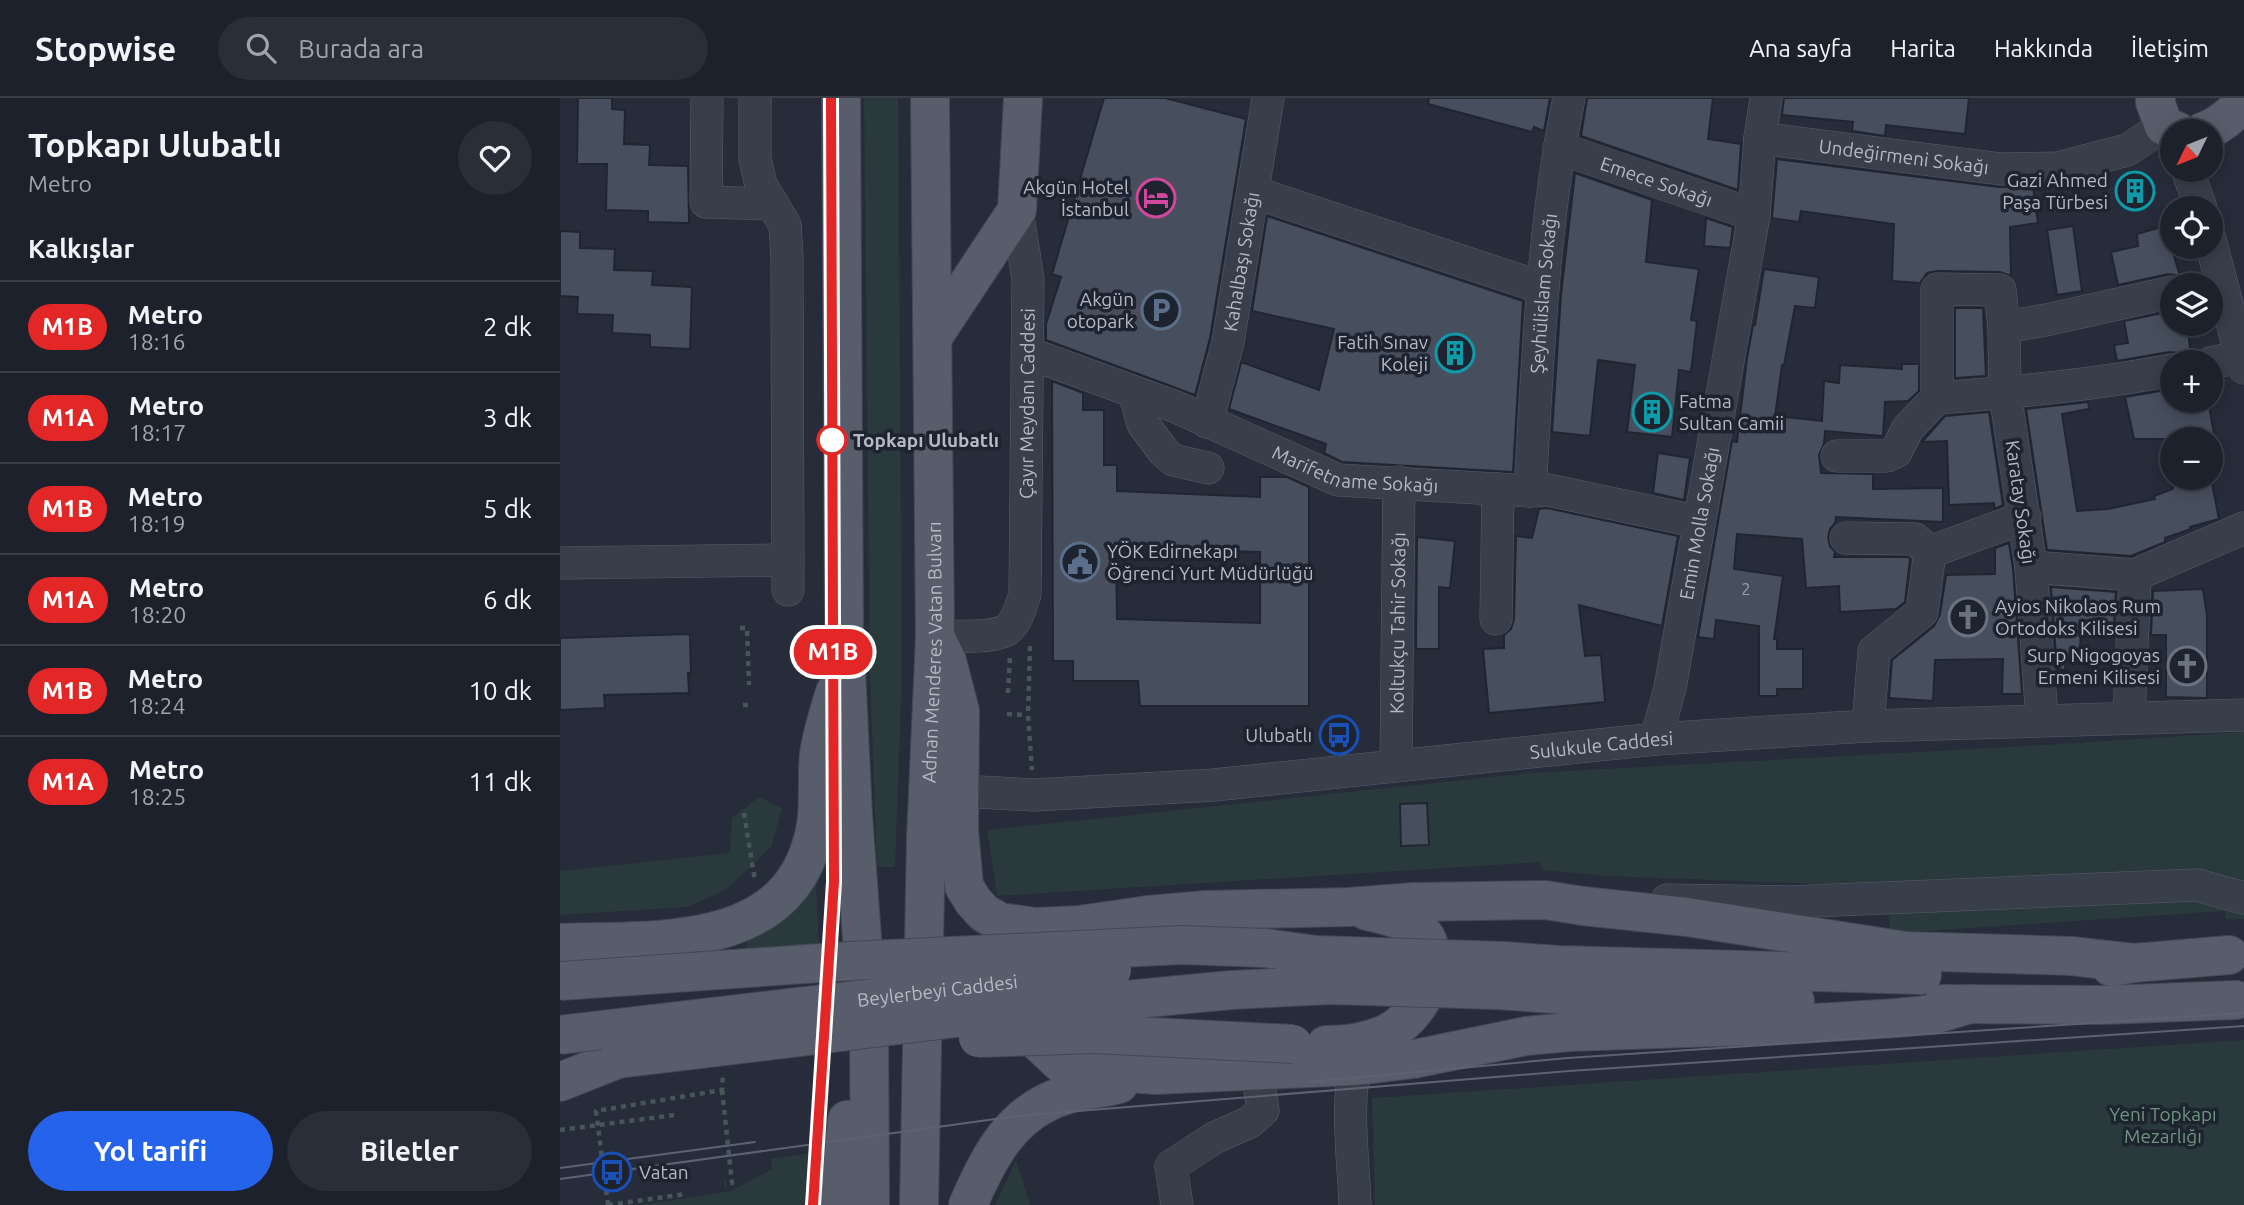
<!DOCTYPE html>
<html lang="tr">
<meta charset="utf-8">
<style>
:root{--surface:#1c212c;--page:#292e38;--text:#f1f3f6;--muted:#a0a3a9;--line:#3a3e48;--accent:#2563eb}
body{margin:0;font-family:Ubuntu,sans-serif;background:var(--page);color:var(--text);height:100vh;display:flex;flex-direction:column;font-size:26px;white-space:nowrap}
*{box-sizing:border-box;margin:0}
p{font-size:23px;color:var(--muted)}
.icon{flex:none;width:38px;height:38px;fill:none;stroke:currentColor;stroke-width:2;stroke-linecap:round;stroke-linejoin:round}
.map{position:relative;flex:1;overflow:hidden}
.side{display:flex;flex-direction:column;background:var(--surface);width:560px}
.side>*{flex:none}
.badge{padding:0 14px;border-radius:23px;font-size:24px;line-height:46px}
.needle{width:46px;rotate:227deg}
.fabs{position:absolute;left:1600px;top:21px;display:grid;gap:14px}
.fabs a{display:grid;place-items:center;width:63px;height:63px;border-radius:50%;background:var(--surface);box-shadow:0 4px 18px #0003,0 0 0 2px var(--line);font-size:35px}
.map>.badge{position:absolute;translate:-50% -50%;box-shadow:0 0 0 4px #fff}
h2{padding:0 28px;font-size:26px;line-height:63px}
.round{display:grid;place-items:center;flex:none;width:74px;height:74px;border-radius:37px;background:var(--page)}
.headline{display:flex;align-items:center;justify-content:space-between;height:119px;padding:0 28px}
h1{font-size:33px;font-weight:700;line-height:52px}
.primary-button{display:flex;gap:14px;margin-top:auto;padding:14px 28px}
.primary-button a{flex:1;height:80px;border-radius:42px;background:var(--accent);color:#fff;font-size:28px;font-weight:700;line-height:80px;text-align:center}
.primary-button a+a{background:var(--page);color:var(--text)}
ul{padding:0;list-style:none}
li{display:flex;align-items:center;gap:21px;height:91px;padding:0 28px;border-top:2px solid var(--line)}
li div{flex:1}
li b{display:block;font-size:26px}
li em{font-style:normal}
li .badge{min-width:77px;font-weight:700;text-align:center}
header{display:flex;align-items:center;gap:42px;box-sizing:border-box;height:98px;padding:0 35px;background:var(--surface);border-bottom:2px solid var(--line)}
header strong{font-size:33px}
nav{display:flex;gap:38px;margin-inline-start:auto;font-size:24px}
.search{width:490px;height:63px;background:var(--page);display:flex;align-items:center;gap:18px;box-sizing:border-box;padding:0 24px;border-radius:38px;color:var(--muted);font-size:26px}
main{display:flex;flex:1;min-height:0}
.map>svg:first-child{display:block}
.green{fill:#29393c}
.building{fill:#474f5e;stroke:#202532;stroke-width:2;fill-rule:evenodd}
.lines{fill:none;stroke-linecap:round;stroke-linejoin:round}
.minor-casing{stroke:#575c69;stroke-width:33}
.major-casing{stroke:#424754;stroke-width:40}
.path{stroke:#47565b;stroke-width:4.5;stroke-dasharray:5 5;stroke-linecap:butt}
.minor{stroke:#393e4b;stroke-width:32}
.major{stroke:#575d6b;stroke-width:38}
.tram{stroke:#5c6271;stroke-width:2}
.major-bridge-casing{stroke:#424754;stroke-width:40;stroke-linecap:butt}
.major-bridge{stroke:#575d6b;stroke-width:38}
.line-casing{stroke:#fff;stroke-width:16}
.line{stroke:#e32726;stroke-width:10}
.stop-dot{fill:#fff;stroke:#e32726;stroke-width:3.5}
.labels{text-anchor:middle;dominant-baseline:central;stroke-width:7;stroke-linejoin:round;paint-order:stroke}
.number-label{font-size:16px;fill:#9a9eac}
.street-label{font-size:19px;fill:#b5b9c6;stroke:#1e2330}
.poi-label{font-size:19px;fill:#b5b9c6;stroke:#1e2330;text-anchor:end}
.stop-label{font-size:19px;font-weight:bold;fill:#b5b9c6;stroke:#1e2330;text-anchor:start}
.park-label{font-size:19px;fill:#6e957c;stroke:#1e2330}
</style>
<header>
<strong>Stopwise</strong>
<div class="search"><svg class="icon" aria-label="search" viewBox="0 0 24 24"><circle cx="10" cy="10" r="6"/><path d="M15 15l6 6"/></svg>Burada ara</div>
<nav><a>Ana sayfa</a><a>Harita</a><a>Hakkında</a><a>İletişim</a></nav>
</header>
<main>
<section class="side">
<div class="headline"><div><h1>Topkapı Ulubatlı</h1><p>Metro</p></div><a class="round"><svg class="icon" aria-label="heart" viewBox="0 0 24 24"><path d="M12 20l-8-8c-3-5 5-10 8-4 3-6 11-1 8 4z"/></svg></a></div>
<h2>Kalkışlar</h2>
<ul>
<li><span class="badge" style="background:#e32726;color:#fff">M1B</span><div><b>Metro</b><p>18:16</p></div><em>2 dk</em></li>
<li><span class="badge" style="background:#e32726;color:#fff">M1A</span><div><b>Metro</b><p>18:17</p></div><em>3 dk</em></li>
<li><span class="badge" style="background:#e32726;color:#fff">M1B</span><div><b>Metro</b><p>18:19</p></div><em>5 dk</em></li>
<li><span class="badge" style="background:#e32726;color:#fff">M1A</span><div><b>Metro</b><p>18:20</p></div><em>6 dk</em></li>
<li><span class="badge" style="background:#e32726;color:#fff">M1B</span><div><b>Metro</b><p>18:24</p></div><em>10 dk</em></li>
<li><span class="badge" style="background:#e32726;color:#fff">M1A</span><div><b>Metro</b><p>18:25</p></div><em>11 dk</em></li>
</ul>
<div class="primary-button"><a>Yol tarifi</a><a>Biletler</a></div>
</section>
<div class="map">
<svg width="1684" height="1107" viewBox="0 0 1684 1107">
<rect width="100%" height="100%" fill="#262c3a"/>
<path class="green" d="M304,0H338L342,575L335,769H317L310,578Z
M1684,634V821H1666L1665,813L1366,833H1332L1329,826L1331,786L1290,787L1047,778L982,772L980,764L437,798L427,732L971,675L1451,649Z
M199,699L222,710L211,749L166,792L127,809L0,817V773L170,755L172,720Z
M250,783L256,785L259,848L187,852V838Z
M1684,942V1107H815L812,1000Z
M251,1055L248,1107H79L171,1093L212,1071L211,1061Z
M456,1062L470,1107H435Z"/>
<path class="building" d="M18,0H52V11L65,12L64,46L90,47L89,67L128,68L129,125L88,124V113L46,112L47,66H17Z
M544,0H605L686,21L650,240L635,297L486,242V226L501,179L492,176Z
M869,0H990L984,33L974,29L972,34L868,6Z
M1027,0H1153L1148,41L1181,46L1178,92L1021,38Z
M1224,0H1409L1405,36L1326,27L1325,38L1292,33L1293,24L1222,17Z
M1217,61L1439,89H1473L1478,125L1450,129L1451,178L1440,174L1377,173L1367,175L1360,185L1332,183L1334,126L1241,113L1239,124L1212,120Z
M1574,73L1585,77L1591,87L1589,98L1575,110L1560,99L1558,87L1564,77Z
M1015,75L1092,102L1086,164L1139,171L1131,222L1137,223L1131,274L1119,272L1112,339L1067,334L1075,267L1038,262L1030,338L992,334L1001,197Z
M707,118L963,203L953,374L782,364L764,355L766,346L669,311L681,265H684L759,292L774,231L692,213Z
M1146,120L1173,129L1170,150L1144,148Z
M1513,128L1522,193L1497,197L1487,132Z
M1605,128L1620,178L1608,176L1558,187L1551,154L1578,148L1577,136Z
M0,133L20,134V150L55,151L54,172L93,173L92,187L132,189L130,251L90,249V237L52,235L53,217L17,216L18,199L0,198Z
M1204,171L1259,179L1255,210L1235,208L1224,267H1222L1215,318L1262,323L1264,283L1279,285L1280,267L1342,271V266H1359V293L1348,303L1325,304L1323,338L1265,333L1264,346L1259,357L1261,375L1313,376V391L1383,390V424L1276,419L1275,425L1270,431L1268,440L1270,448L1275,454L1274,459H1348L1350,461L1345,504L1336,511L1280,514L1279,488L1246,490L1242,441L1177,436L1174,471L1223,478L1214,541H1217V551H1243V591H1217V598H1199V528L1156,522L1154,541L1138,539L1172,343L1177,344L1187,260L1193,227H1195Z
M1395,210H1423L1426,278L1395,280Z
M1612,213V226H1627L1632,264H1628L1619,255L1609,254L1557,263L1554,247L1568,245L1564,223Z
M492,283L523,295V312H544V367H557V393L700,399V379H727L749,389V608H580L578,583H513V563H493ZM594,451L700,454V525L557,521L556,452Z
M1612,291V303H1648L1655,341H1574L1565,299Z
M1528,304L1529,311L1502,316L1517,413L1548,411L1595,401L1594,398L1613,391L1610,380H1651L1659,421L1630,429L1631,431L1605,440V444L1571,458L1487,452L1466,311Z
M1429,314L1443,407L1435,411L1434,405L1389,407L1387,343L1362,344L1385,318Z
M1098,355L1130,360L1124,402L1093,395Z
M987,410L1118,438L1102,528L1019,507L1025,558L1041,557L1045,604L929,615L923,551L944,550V537L951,531L954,521L956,438L972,440L979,411Z
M857,439L895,443L890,490L879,489V551H856Z
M1449,445L1453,471L1462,596H1442L1443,561L1375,562L1373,603L1329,600L1332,562L1374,528L1380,516L1386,477L1435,476V450Z
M1491,489L1556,494L1554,527L1522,524L1519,561L1506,560L1505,572L1497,571Z
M1643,491L1647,518V600L1606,599V537H1591L1593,493Z
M130,536L131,575H128L129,595L44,597L45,610L0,612V540Z
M867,705L869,747L841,748L840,706Z"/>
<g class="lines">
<defs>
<g id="minor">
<path d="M147,0L146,104L213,106"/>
<path d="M195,0V61L201,87L225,127L227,160L228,492"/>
<path id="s1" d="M1200,40L1441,71L1498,70L1567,52L1604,28L1612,43"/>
<path id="s2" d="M999,50L1194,117"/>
<path d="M1627,72L1641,110"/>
<path d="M693,94L983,190"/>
<path d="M1650,141L1684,270"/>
<path d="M1444,229L1486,222L1612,194"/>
<path id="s3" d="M468,255L616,309L778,382L970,393L988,392L1139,424"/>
<path d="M1650,265L1681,259"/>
<path d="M574,294L583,326L604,354L613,362L648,370"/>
<path id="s4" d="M647,324L668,244L708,0"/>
<path d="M1277,358H1327L1336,354L1348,330L1377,300"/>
<path id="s5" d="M970,393C978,262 982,129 1009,0"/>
<path d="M1286,440L1355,441L1370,454"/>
<path d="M0,465L228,462"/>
<path d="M1471,469L1575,477L1684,430"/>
<path d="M936,521L938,391"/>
<path id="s6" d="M375,538C392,538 434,541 448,531C458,522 461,508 465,496L468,181L457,112"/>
<path d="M1569,620L1575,477"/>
<path d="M1482,621L1471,469L1445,295L1444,229L1440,192L1377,191V300C1455,294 1534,287 1612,272"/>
<path d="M1308,628L1314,553L1362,514L1370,454L1465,419"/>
<path id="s7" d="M1096,641L1110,590L1194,117L1200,40L1206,0"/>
<path id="s8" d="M836,667L839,384"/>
<path id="s9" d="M400,693L474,697L654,687L1096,641L1308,628L1684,617"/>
<path d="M1107,802L1228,804L1637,787L1684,800"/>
<path d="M617,1107L611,1068L654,1040L690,1024L703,1012L697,972"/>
<path d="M795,1107C794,1070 785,1002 796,968"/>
</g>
<g id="major">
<path d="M281,0L284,530L293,717L309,935L310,1107"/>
<path d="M1596,0L1595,4L1604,28L1617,33"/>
<path d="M1644,33C1659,29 1672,16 1684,5"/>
<path d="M373,239L457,112L463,0"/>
<path d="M375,538L387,563L400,613L399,731L404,788L413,803L424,815L440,824L475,829L519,827L588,817L646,812L789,809L854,804L985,802L1023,808L1127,819L1346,853L1511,858L1574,865"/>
<path d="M0,845C92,841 224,855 253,741C261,713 256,684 259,656C262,635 269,614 275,594"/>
<path d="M944,863L999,867L1362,877"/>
<path d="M1551,869L1574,865L1669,857"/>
<path d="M937,892L1007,897L1235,903"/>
<path d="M1383,906L1543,907L1676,902"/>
<path d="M461,914L465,926L476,942L503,967L521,971L595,977L796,968L854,961L966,938L1009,934L1223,927L1336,920L1376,916L1410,906"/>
<path d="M766,947C786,947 807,944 825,936C858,921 884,875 866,840C856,823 825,817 807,813"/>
<path d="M0,984L58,961"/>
<path d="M279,1107L287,1022"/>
<path id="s10" d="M359,1107L366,740L375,538L370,0"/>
<path d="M408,1107C429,1058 452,1013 506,997C523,991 542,991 559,986"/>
</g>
</defs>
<use href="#minor" class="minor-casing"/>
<use href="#major" class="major-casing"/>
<path class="path" d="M180,530H187L189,587
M470,548L468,617L472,672
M448,595L450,558
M183,607H189
M447,616L467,617
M184,715L195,783
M162,992L172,1085L165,1086
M0,1032L115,1017
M48,1107L36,1013L162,992L163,977
M48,1107L126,1096"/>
<use href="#minor" class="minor"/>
<use href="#major" class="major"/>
<path class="tram" d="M749,984L1008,960L1684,915
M0,1070L195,1044
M0,1081L457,1018L1009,973L1684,928"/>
<defs>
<g id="major-bridge">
<path d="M0,883L289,863L622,847L705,850L756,857L944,863"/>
<path id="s11" d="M0,937L552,872"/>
<path d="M418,940L534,936L733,946"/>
<path d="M58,961L461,912L671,892L770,887L937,892"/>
</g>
</defs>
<use href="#major-bridge" class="major-bridge-casing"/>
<use href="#major-bridge" class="major-bridge"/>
</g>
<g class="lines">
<defs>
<path id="line" d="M253,1107L274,784L271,0"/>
</defs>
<use href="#line" class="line-casing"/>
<use href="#line" class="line"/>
</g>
<defs>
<symbol id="building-ring" viewBox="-11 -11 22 22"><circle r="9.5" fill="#1e2330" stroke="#0f9aa8" stroke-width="1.5"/><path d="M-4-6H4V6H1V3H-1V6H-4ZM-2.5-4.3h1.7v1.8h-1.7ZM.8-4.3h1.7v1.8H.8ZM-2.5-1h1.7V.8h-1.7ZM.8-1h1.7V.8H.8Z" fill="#0f9aa8"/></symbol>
<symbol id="hotel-ring" viewBox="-11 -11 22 22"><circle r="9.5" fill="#1e2330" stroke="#d1479c" stroke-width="1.5"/><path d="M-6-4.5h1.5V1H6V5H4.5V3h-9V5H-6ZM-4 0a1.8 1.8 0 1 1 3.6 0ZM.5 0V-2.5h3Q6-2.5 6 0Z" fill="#d1479c"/></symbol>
<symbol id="parking-ring" viewBox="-11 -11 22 22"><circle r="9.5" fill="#1e2330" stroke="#5c6f8a" stroke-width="1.5"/><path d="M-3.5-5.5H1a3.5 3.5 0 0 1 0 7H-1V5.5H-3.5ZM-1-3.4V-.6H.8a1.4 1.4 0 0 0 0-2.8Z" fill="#5c6f8a"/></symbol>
<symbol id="civic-ring" viewBox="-11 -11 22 22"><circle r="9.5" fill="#1e2330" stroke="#5c6f8a" stroke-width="1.5"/><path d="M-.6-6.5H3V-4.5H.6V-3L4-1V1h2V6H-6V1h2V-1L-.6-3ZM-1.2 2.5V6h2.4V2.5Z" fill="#5c6f8a"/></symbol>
<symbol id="church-ring" viewBox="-11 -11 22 22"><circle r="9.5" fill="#1e2330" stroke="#6b7280" stroke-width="1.5"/><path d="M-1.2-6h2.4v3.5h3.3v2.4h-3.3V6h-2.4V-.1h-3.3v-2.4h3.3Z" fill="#6b7280"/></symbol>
<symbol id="bus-ring" viewBox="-11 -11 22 22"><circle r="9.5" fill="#1e2330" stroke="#1a4fb4" stroke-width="1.5"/><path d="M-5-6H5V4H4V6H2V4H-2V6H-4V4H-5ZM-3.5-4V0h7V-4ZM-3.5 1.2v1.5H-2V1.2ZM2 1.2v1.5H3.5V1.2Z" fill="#1a4fb4"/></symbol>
</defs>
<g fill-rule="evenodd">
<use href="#building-ring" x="1553" y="71" width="44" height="44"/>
<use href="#hotel-ring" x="574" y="78" width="44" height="44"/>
<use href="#parking-ring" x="579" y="190" width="44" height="44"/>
<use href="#building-ring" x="873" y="233" width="44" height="44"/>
<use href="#building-ring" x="1070" y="292" width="44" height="44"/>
<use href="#civic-ring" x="498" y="442" width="44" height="44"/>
<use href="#church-ring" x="1386" y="497" width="44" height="44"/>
<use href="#church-ring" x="1605" y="546" width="44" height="44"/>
<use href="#bus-ring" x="757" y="615" width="44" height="44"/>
<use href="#bus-ring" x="30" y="1052" width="44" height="44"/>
</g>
<circle class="stop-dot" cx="272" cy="342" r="14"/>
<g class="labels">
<g class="number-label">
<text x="1186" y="491">2</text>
</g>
<g class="street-label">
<text stroke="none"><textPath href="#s1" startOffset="145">Undeğirmeni Sokağı</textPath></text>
<text stroke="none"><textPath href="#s2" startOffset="103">Emece Sokağı</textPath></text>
<text stroke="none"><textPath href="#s4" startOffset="164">Kahalbaşı Sokağı</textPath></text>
<text stroke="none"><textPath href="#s5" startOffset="198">Şeyhülislam Sokağı</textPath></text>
<text stroke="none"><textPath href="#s6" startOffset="304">Çayır Meydanı Caddesi</textPath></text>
<text stroke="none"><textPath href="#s3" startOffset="350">Marifetname Sokağı</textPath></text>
<text transform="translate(1461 404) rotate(82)">Karatay Sokağı</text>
<text stroke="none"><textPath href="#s7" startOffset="220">Emin Molla Sokağı</textPath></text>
<text stroke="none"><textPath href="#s8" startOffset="142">Koltukçu Tahir Sokağı</textPath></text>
<text stroke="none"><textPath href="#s10" startOffset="553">Adnan Menderes Vatan Bulvarı</textPath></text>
<text stroke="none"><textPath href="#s9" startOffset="644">Sulukule Caddesi</textPath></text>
<text stroke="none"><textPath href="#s11" startOffset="380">Beylerbeyi Caddesi</textPath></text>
</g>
<g class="poi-label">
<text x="1548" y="82">Gazi Ahmed<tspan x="1548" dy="22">Paşa Türbesi</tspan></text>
<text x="569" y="89">Akgün Hotel<tspan x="569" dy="22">İstanbul</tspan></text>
<text x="574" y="201">Akgün<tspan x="574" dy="22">otopark</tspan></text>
<text x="868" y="244">Fatih Sınav<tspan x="868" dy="22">Koleji</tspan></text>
<text x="1119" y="303" text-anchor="start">Fatma<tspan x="1119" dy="22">Sultan Camii</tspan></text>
<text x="547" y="453" text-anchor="start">YÖK Edirnekapı<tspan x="547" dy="22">Öğrenci Yurt Müdürlüğü</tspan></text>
<text x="1435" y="508" text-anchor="start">Ayios Nikolaos Rum<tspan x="1435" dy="22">Ortodoks Kilisesi</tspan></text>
<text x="1600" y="557">Surp Nigogoyas<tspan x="1600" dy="22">Ermeni Kilisesi</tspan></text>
<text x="752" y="637">Ulubatlı</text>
<text x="79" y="1074" text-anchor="start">Vatan</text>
</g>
<g class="stop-label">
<text x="293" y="342">Topkapı Ulubatlı</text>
</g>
<g class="park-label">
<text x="1603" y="1016">Yeni Topkapı<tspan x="1603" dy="22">Mezarlığı</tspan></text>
</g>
</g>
</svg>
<div class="fabs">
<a><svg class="needle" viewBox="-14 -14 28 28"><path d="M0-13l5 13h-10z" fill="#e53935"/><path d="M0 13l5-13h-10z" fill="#a0a3a9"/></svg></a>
<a><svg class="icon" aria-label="locate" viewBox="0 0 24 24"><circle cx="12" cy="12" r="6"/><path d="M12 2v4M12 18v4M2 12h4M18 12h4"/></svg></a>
<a><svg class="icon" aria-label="layers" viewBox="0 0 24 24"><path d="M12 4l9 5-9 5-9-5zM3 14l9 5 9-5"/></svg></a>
<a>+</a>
<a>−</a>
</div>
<b class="badge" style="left:273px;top:554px;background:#e32726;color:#fff">M1B</b>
</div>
</main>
